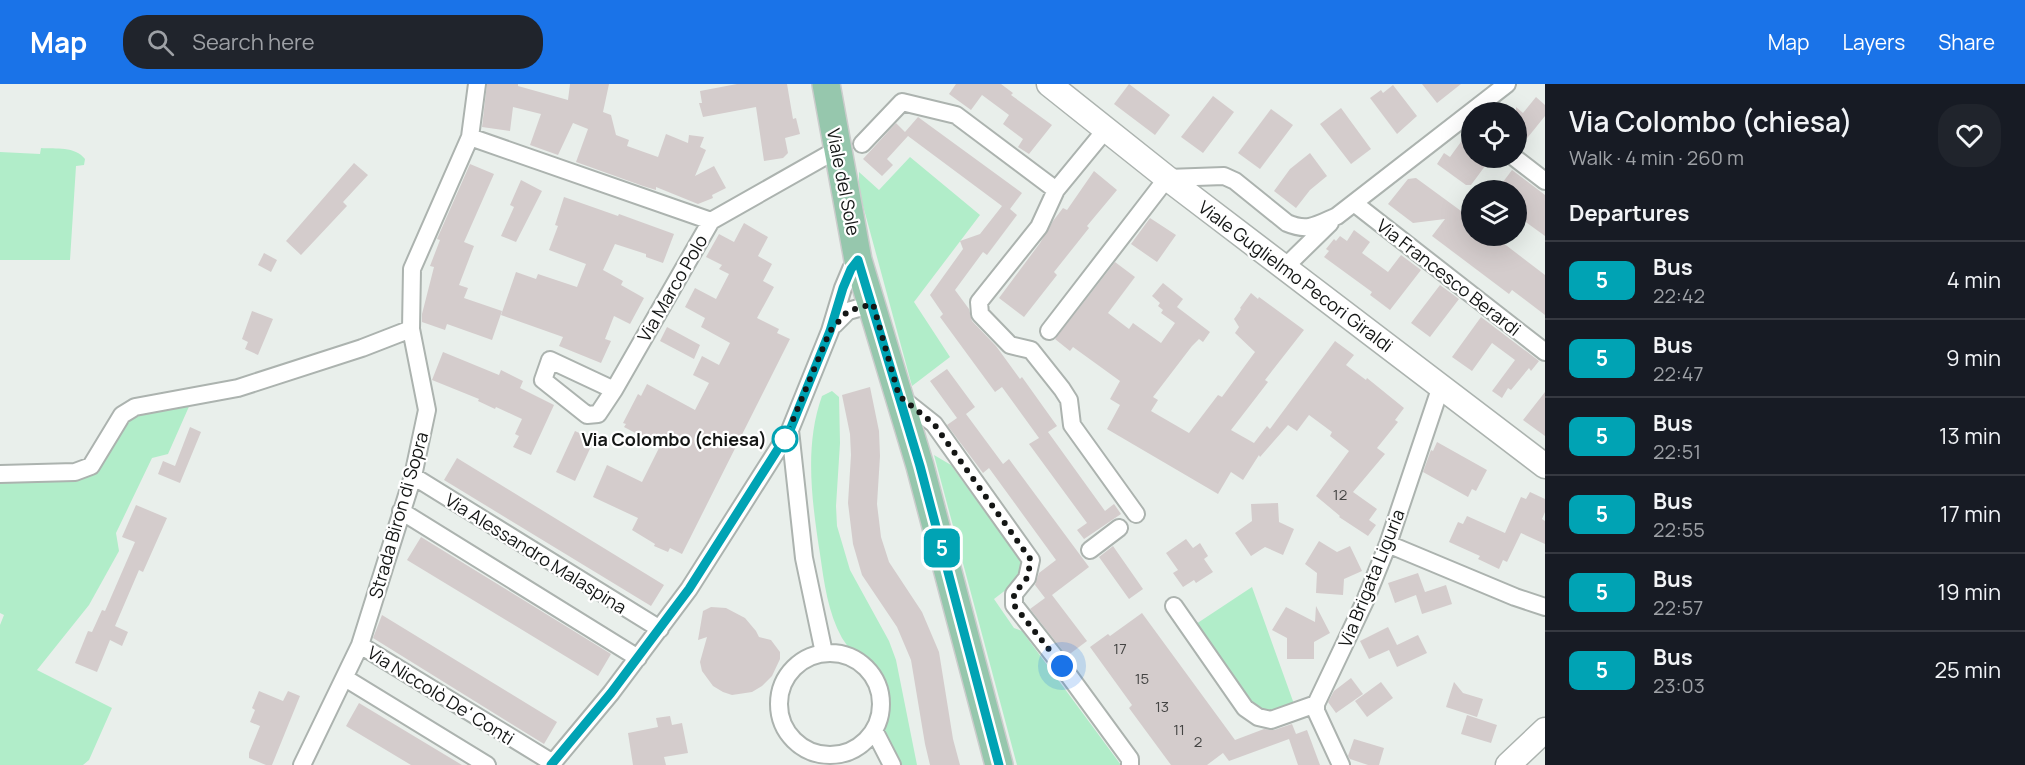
<!DOCTYPE html>
<meta charset="utf-8">
<style>
:root{--surface:#171b24;--page:#20242c;--text:#f1f3f6;--muted:#9ea1a6;--line:#363941;--accent:#1a73e8}
body{margin:0;font-family:Manrope,sans-serif;background:var(--page);color:var(--text);height:100vh;display:flex;flex-direction:column;font-size:22px;white-space:nowrap}
*{box-sizing:border-box;margin:0}
p{font-size:20px;color:var(--muted)}
.icon{flex:none;width:33px;height:33px;fill:none;stroke:currentColor;stroke-width:2;stroke-linecap:round;stroke-linejoin:round}
.map{position:relative;flex:1;overflow:hidden}
.details{display:flex;flex-direction:column;background:var(--surface);width:480px}
.details>*{flex:none}
.badge{padding:0 12px;border-radius:9px;font-size:21px;line-height:39px}
.buttons{position:absolute;left:1461px;top:18px;display:grid;gap:12px}
.buttons a{display:grid;place-items:center;width:66px;height:66px;border-radius:50%;background:var(--surface);box-shadow:0 6px 24px #0002;font-size:30px}
.you{position:absolute;width:30px;height:30px;margin:-15px;border:4px solid #fff;border-radius:50%;background:#1a73e8;box-shadow:0 0 0 9px #1a73e833}
.map>.badge{position:absolute;translate:-50% -50%;box-shadow:0 0 0 3px #fff}
h2{padding:0 24px;font-size:22px;line-height:54px}
.round{display:grid;place-items:center;flex:none;width:63px;height:63px;border-radius:24px;background:var(--page)}
.headline{display:flex;align-items:center;justify-content:space-between;height:102px;padding:0 24px}
h1{font-size:28px;font-weight:600;line-height:45px}
ul{padding:0;list-style:none}
li{display:flex;align-items:center;gap:18px;height:78px;padding:0 24px;border-top:2px solid var(--line)}
li div{flex:1}
li b{display:block;font-size:22px}
li em{font-style:normal}
li .badge{min-width:66px;font-weight:700;text-align:center}
header{display:flex;align-items:center;gap:36px;box-sizing:border-box;height:84px;padding:0 30px;background:var(--accent);color:#fff}
header strong{font-size:28px}
nav{display:flex;gap:33px;margin-inline-start:auto;font-size:21px}
.search{width:420px;height:54px;background:var(--page);display:flex;align-items:center;gap:15px;box-sizing:border-box;padding:0 21px;border-radius:24px;color:var(--muted);font-size:22px}
main{display:flex;flex:1;min-height:0}
.map>svg:first-child{display:block}
.green{fill:#b1edc9}
.building{fill:#d4cccc}
.lines{fill:none;stroke-linecap:round;stroke-linejoin:round}
.street-casing{stroke:#acb3af;stroke-width:20}
.secondary-casing{stroke:#acb3af;stroke-width:27}
.primary-casing{stroke:#cbcccc;stroke-width:30}
.street{stroke:#fff;stroke-width:16}
.secondary{stroke:#fff;stroke-width:24}
.primary{stroke:#96c7ad;stroke-width:27}
.line-casing{stroke:#fff;stroke-width:14}
.line{stroke:#00a3b4;stroke-width:9}
.walk{stroke:#141615;stroke-width:6;stroke-dasharray:0 10.8}
.stop-dot{fill:#fff;stroke:#00a3b4;stroke-width:3}
.labels{text-anchor:middle;dominant-baseline:central;stroke-width:4.5;stroke-linejoin:round;paint-order:stroke}
.number-label{font-size:15px;fill:#444443}
.street-label{font-size:18px;fill:#141615;stroke:#fff}
.stop-label{font-size:18px;font-weight:bold;fill:#141615;stroke:#fff;text-anchor:end}
</style>
<header>
<strong>Map</strong>
<div class="search"><svg class="icon" aria-label="search" viewBox="0 0 24 24"><circle cx="10" cy="10" r="6"/><path d="M15 15l6 6"/></svg>Search here</div>
<nav><a>Map</a><a>Layers</a><a>Share</a></nav>
</header>
<main>
<div class="map">
<svg width="1545" height="681" viewBox="0 0 1545 681">
<rect width="100%" height="100%" fill="#e9efeb"/>
<path class="green" d="M41,64C56,65 75,62 85,75L84,81L76,82L70,176H0V68L40,70Z
M910,73L980,131L914,218L950,273L912,302L859,107V88L879,106Z
M832,307L839,313L840,359L836,422L837,442L850,486L889,557L896,576L917,681H895L882,646V636L888,611C873,593 855,574 842,554C828,529 824,498 820,470C812,418 804,362 822,312Z
M191,318L168,370L152,374L116,449L119,467L89,521L37,586L112,624L89,676L83,681H0V541L4,531L0,529V395L70,393L126,336L143,327Z
M934,371L951,381L1024,482V492L994,515L1014,544L1022,547L1121,681H1017Z
M1252,503L1294,620L1270,629L1258,628L1193,542Z"/>
<path class="building" d="M487,0H518V2L568,16L570,0H609L603,28L611,31L616,51L629,56L627,62L658,73L666,50L688,59L689,51L704,53L700,63L706,66L695,92L714,82L726,104L712,111L713,114L698,120L656,103V106L643,102L576,78L588,45L573,39L558,71L530,61L541,30L513,23L510,47L482,43Z
M737,0H787L793,35L796,34L800,50L785,54L788,69L783,74L764,77L756,23L703,33L699,19H702L700,7Z
M956,0H1001L1013,9L1011,11L1052,41L1029,70L1018,63L1023,55L1003,40L1009,31L982,11L971,26L949,10Z
M1129,0L1170,31L1155,51L1114,20Z
M1422,0H1461L1437,19Z
M1393,1L1417,32L1397,50L1370,14L1381,6L1383,9Z
M1213,12L1234,28L1203,69L1181,53Z
M1536,13L1545,21V32L1524,58L1516,52V23L1523,29Z
M1341,24L1371,65L1351,80L1320,40Z
M1271,25L1293,41L1260,85L1238,69Z
M918,33L1022,109L1010,125L1017,131L987,171L983,168L955,206L969,225L972,237L996,262L1020,295L1022,293L1057,342L1048,348L1105,427L1114,420L1121,430L1084,455L1077,446L1087,439L1029,360L1039,354L1002,303L995,308L940,233L943,230L930,211L963,165L960,157L980,150L1002,122L908,52L887,75L893,81L882,92L863,75L896,39L905,48Z
M1463,55L1472,61V74H1491L1471,101H1466L1437,80L1444,69L1450,73Z
M1310,69L1327,92L1310,106L1296,124L1274,107L1290,85Z
M354,79L368,91L343,118L347,122L301,171L286,157Z
M470,80L494,90L464,158L474,162L459,201L468,204L464,214L502,227L492,256L447,240L445,246L422,238V230L434,183L430,182L440,156L437,155Z
M1512,86L1545,111V152L1516,131V106H1497Z
M1094,87L1117,106L1087,142L1089,144L1054,188L1057,191L1024,233L999,214L1040,159L1053,137L1063,124L1067,126Z
M1416,94L1472,135V152H1494L1545,191V231L1512,206L1509,210L1432,152L1445,135L1413,139L1388,120L1408,95Z
M521,96L542,107L516,158L501,152L514,123L510,121Z
M564,113L618,132L619,130L674,150L663,179L646,173V170L615,160L603,186L623,197L621,201L644,214L630,240L614,232L605,255L611,257L601,279L559,262L563,253L501,231L516,188L536,195L538,190L577,203L586,180L549,166L558,142L555,141Z
M1150,134L1176,151L1157,178L1131,160Z
M744,139L768,153L758,172L772,180L763,197L774,203L757,234L779,245L777,249L790,255L682,470L670,464L668,468L654,462L655,460L632,446L638,434L593,413L607,381L642,398L660,362L624,343L626,340L623,339L638,310L641,312L647,300L695,326L709,299L693,291L702,272L719,281L730,259L701,243L705,234L685,223L695,204L716,215L729,190L719,185L722,181L706,173L719,150L734,158Z
M1354,146L1370,158L1362,169L1388,188L1401,171L1421,186L1390,226L1370,211L1372,208L1324,173L1329,167L1326,165L1334,155L1336,157L1340,152L1347,157Z
M264,169L277,176L271,188L258,181Z
M1115,178L1135,193L1108,229L1129,245L1133,239L1161,259L1175,239L1161,229L1163,226L1158,222L1160,219L1152,212L1163,199L1183,215L1177,223L1210,248L1203,258L1199,255L1192,262L1153,313L1158,316L1151,327L1189,349L1218,311L1222,313L1255,268L1235,249L1239,243L1234,235L1241,225L1240,224L1251,209L1258,215L1259,213L1304,246L1265,296L1268,298L1231,346L1254,359L1267,342L1270,345L1335,257L1354,271L1346,281L1366,296L1367,294L1404,324L1395,336L1398,338L1377,364L1385,370L1353,408L1377,425L1369,436L1376,441L1368,452L1339,433L1340,432L1316,412L1349,367L1330,352L1332,348L1309,331L1297,347L1288,341L1260,373L1259,371L1243,396L1231,388L1218,410L1107,345L1120,321L1110,315L1120,297L1073,263L1070,267L1055,255Z
M1440,201L1459,215L1430,253L1411,239Z
M252,227L273,235L258,271L245,265L248,258L242,255Z
M1481,233L1539,277L1531,287L1529,284L1511,306L1508,304L1502,314L1492,307L1515,276L1492,259L1472,287L1452,273Z
M667,243L700,261L694,275L660,257Z
M443,268L499,291L501,286L523,297L520,304L554,321L531,371L513,363L519,352L515,350L522,335L496,323L495,325L478,317L479,315L432,296Z
M947,285L975,323L966,330L1003,380L1009,375L1089,483L1052,511L1087,557L1067,572L1030,525L1045,514L1035,501L1039,489L1056,476L989,384L983,389L947,341L957,334L930,297Z
M870,303L879,347L880,372L877,420L881,453L889,478L922,528L939,568L953,655L960,681H930L925,660L911,576L897,543L862,491L853,460L848,419L851,371L850,350L842,311Z
M1545,308V352L1523,336Z
M190,343L201,348L180,399L158,390L163,377L175,382Z
M575,347L594,356L575,397L556,388Z
M1437,358L1487,386L1476,407L1472,405L1468,413L1423,388L1431,366L1433,367Z
M457,374L664,501L651,522L444,396Z
M1530,408L1545,415V428L1542,435L1545,437V460L1521,449L1507,478L1503,476L1499,485L1478,475L1480,472L1449,458L1458,438L1463,440L1467,432L1505,449L1521,413L1526,415Z
M1278,419L1279,438L1294,445L1283,471L1265,463L1251,472L1235,449L1252,437L1251,420Z
M136,421L167,434L143,488L139,486L115,542L128,548L122,562L110,556L97,588L75,579L88,547L92,548L102,526L105,527L135,458L122,453Z
M421,453L611,570L598,592L407,476Z
M1186,455L1193,464L1200,459L1208,472L1204,475L1213,488L1196,499L1194,496L1183,503L1173,489L1178,486L1166,469Z
M1319,457L1337,468L1350,462L1362,487L1344,495L1343,511L1316,509L1317,489L1305,480Z
M1113,462L1143,505L1129,515L1099,473Z
M1418,489L1425,508L1446,501L1452,520L1422,530L1416,511L1395,519L1388,499Z
M1316,522L1330,549L1314,558V575H1287V554L1272,546L1286,523L1315,538Z
M711,523L726,524L745,534L756,547L759,553L771,556L780,568V575L772,592L762,602L752,608L732,611L723,608L713,602L702,587L700,578L707,553L698,556L703,527Z
M1142,529L1235,656L1264,645L1274,646L1292,640L1296,650L1307,646L1320,681H1298L1289,655L1229,677L1223,669L1207,681H1171L1129,624L1132,621L1090,563L1108,550L1110,552Z
M382,531L557,638L544,660L373,554Z
M1388,543L1397,561L1418,551L1427,569L1397,583L1389,566L1369,575L1360,557Z
M1351,594L1363,610L1336,629L1328,618L1334,607Z
M1381,598L1393,614L1367,633L1355,617Z
M1454,598L1463,609L1483,615L1477,633L1446,623Z
M259,607L283,617L288,607L300,612L272,681H266L249,674V669L260,642L250,638L255,626L252,624Z
M359,619L462,681H411L346,642Z
M1467,631L1497,641L1491,659L1461,650Z
M670,632L672,641L682,639L688,669L664,673L666,681H633L628,649L658,643L656,634Z
M1354,655L1384,664L1379,681H1368L1350,675L1348,672Z"/>
<g class="lines">
<defs>
<path id="street" d="M1107,44L1056,106L1039,143L979,218L980,230L1010,261L1031,266L1062,305L1069,316L1072,341L1136,430
M470,53L711,137
M862,60L902,18L956,31L1056,106
M1515,74L1545,97
M1354,119L1545,268
M1285,183L1330,139
M834,241L848,227L873,220
M1049,247L1167,94L1224,92L1235,97L1287,139C1308,148 1317,141 1337,132L1507,0
M614,306L550,276L543,296L587,331L598,330L614,306L711,137L838,65
M900,313L934,340L1031,476L1027,494L1014,510V521L1062,582L1130,675V681
M790,346L804,474L824,569
M0,390L75,388L91,382L122,331L135,323L238,304L362,264L411,245
M413,392L660,545
M401,427L638,574
M1388,460L1515,513L1545,523
M1090,466L1119,444
M1174,522L1245,624L1258,633L1271,636L1316,620
M360,561L553,679
M779 620a51 51 0 1 1 102 0a51 51 0 1 1-102 0Z
M345,594L487,681
M874,646L892,681
M302,681L360,561L413,392L427,326L411,245L412,185L470,53L477,0
M551,681L611,609L689,505L790,346L830,247L843,204L851,185L858,176
M1341,681L1316,627V620L1365,517L1388,460L1441,302"/>
<path id="secondary" d="M1049,0L1167,94L1545,382
M1508,681L1545,646"/>
<path id="primary" d="M826,0L858,176L920,382L999,681"/>
</defs>
<use href="#street" class="street-casing"/>
<use href="#secondary" class="secondary-casing"/>
<use href="#primary" class="primary-casing"/>
<use href="#street" class="street"/>
<use href="#secondary" class="secondary"/>
<use href="#primary" class="primary"/>
</g>
<g class="lines">
<defs>
<path id="line" d="M551,681L611,609L689,505L790,346L830,247L843,204L851,185L858,176L920,382L999,681"/>
</defs>
<use href="#line" class="line-casing"/>
<use href="#line" class="line"/>
<path class="walk" d="M785,355L830,247L848,227L873,220L899,312L934,340L1031,476L1027,494L1014,510V521L1062,582"/>
</g>
<circle class="stop-dot" cx="785" cy="355" r="12"/>
<g class="labels">
<g class="number-label">
<text x="1340" y="410">12</text>
<text x="1120" y="564">17</text>
<text x="1142" y="594">15</text>
<text x="1162" y="622">13</text>
<text x="1179" y="645">11</text>
<text x="1198" y="657">2</text>
</g>
<g class="street-label">
<text transform="translate(844 98) rotate(79)">Viale del Sole</text>
<text transform="translate(1296 192) rotate(37)">Viale Guglielmo Pecori Giraldi</text>
<text transform="translate(1449 193) rotate(38)">Via Francesco Berardi</text>
<text transform="translate(672 204) rotate(-60)">Via Marco Polo</text>
<text transform="translate(398 431) rotate(-74)">Strada Biron di Sopra</text>
<text transform="translate(536 469) rotate(32)">Via Alessandro Malaspina</text>
<text transform="translate(1371 494) rotate(-68)">Via Brigata Liguria</text>
<text transform="translate(441 611) rotate(32)">Via Niccolò De' Conti</text>
</g>
<g class="stop-label">
<text x="767" y="355">Via Colombo (chiesa)</text>
</g>
</g>
</svg>
<div class="buttons">
<a><svg class="icon" aria-label="locate" viewBox="0 0 24 24"><circle cx="12" cy="12" r="6"/><path d="M12 2v4M12 18v4M2 12h4M18 12h4"/></svg></a>
<a><svg class="icon" aria-label="layers" viewBox="0 0 24 24"><path d="M12 4l9 5-9 5-9-5zM3 14l9 5 9-5"/></svg></a>
</div>
<div class="you" style="left:1062px;top:582px"></div>
<b class="badge" style="left:942px;top:464px;background:#00a3b4;color:#fff">5</b>
</div>
<section class="details">
<div class="headline"><div><h1>Via Colombo (chiesa)</h1><p>Walk · 4 min · 260 m</p></div><a class="round"><svg class="icon" aria-label="heart" viewBox="0 0 24 24"><path d="M12 20l-8-8c-3-5 5-10 8-4 3-6 11-1 8 4z"/></svg></a></div>
<h2>Departures</h2>
<ul>
<li><span class="badge" style="background:#00a3b4;color:#fff">5</span><div><b>Bus</b><p>22:42</p></div><em>4 min</em></li>
<li><span class="badge" style="background:#00a3b4;color:#fff">5</span><div><b>Bus</b><p>22:47</p></div><em>9 min</em></li>
<li><span class="badge" style="background:#00a3b4;color:#fff">5</span><div><b>Bus</b><p>22:51</p></div><em>13 min</em></li>
<li><span class="badge" style="background:#00a3b4;color:#fff">5</span><div><b>Bus</b><p>22:55</p></div><em>17 min</em></li>
<li><span class="badge" style="background:#00a3b4;color:#fff">5</span><div><b>Bus</b><p>22:57</p></div><em>19 min</em></li>
<li><span class="badge" style="background:#00a3b4;color:#fff">5</span><div><b>Bus</b><p>23:03</p></div><em>25 min</em></li>
</ul>
</section>
</main>
